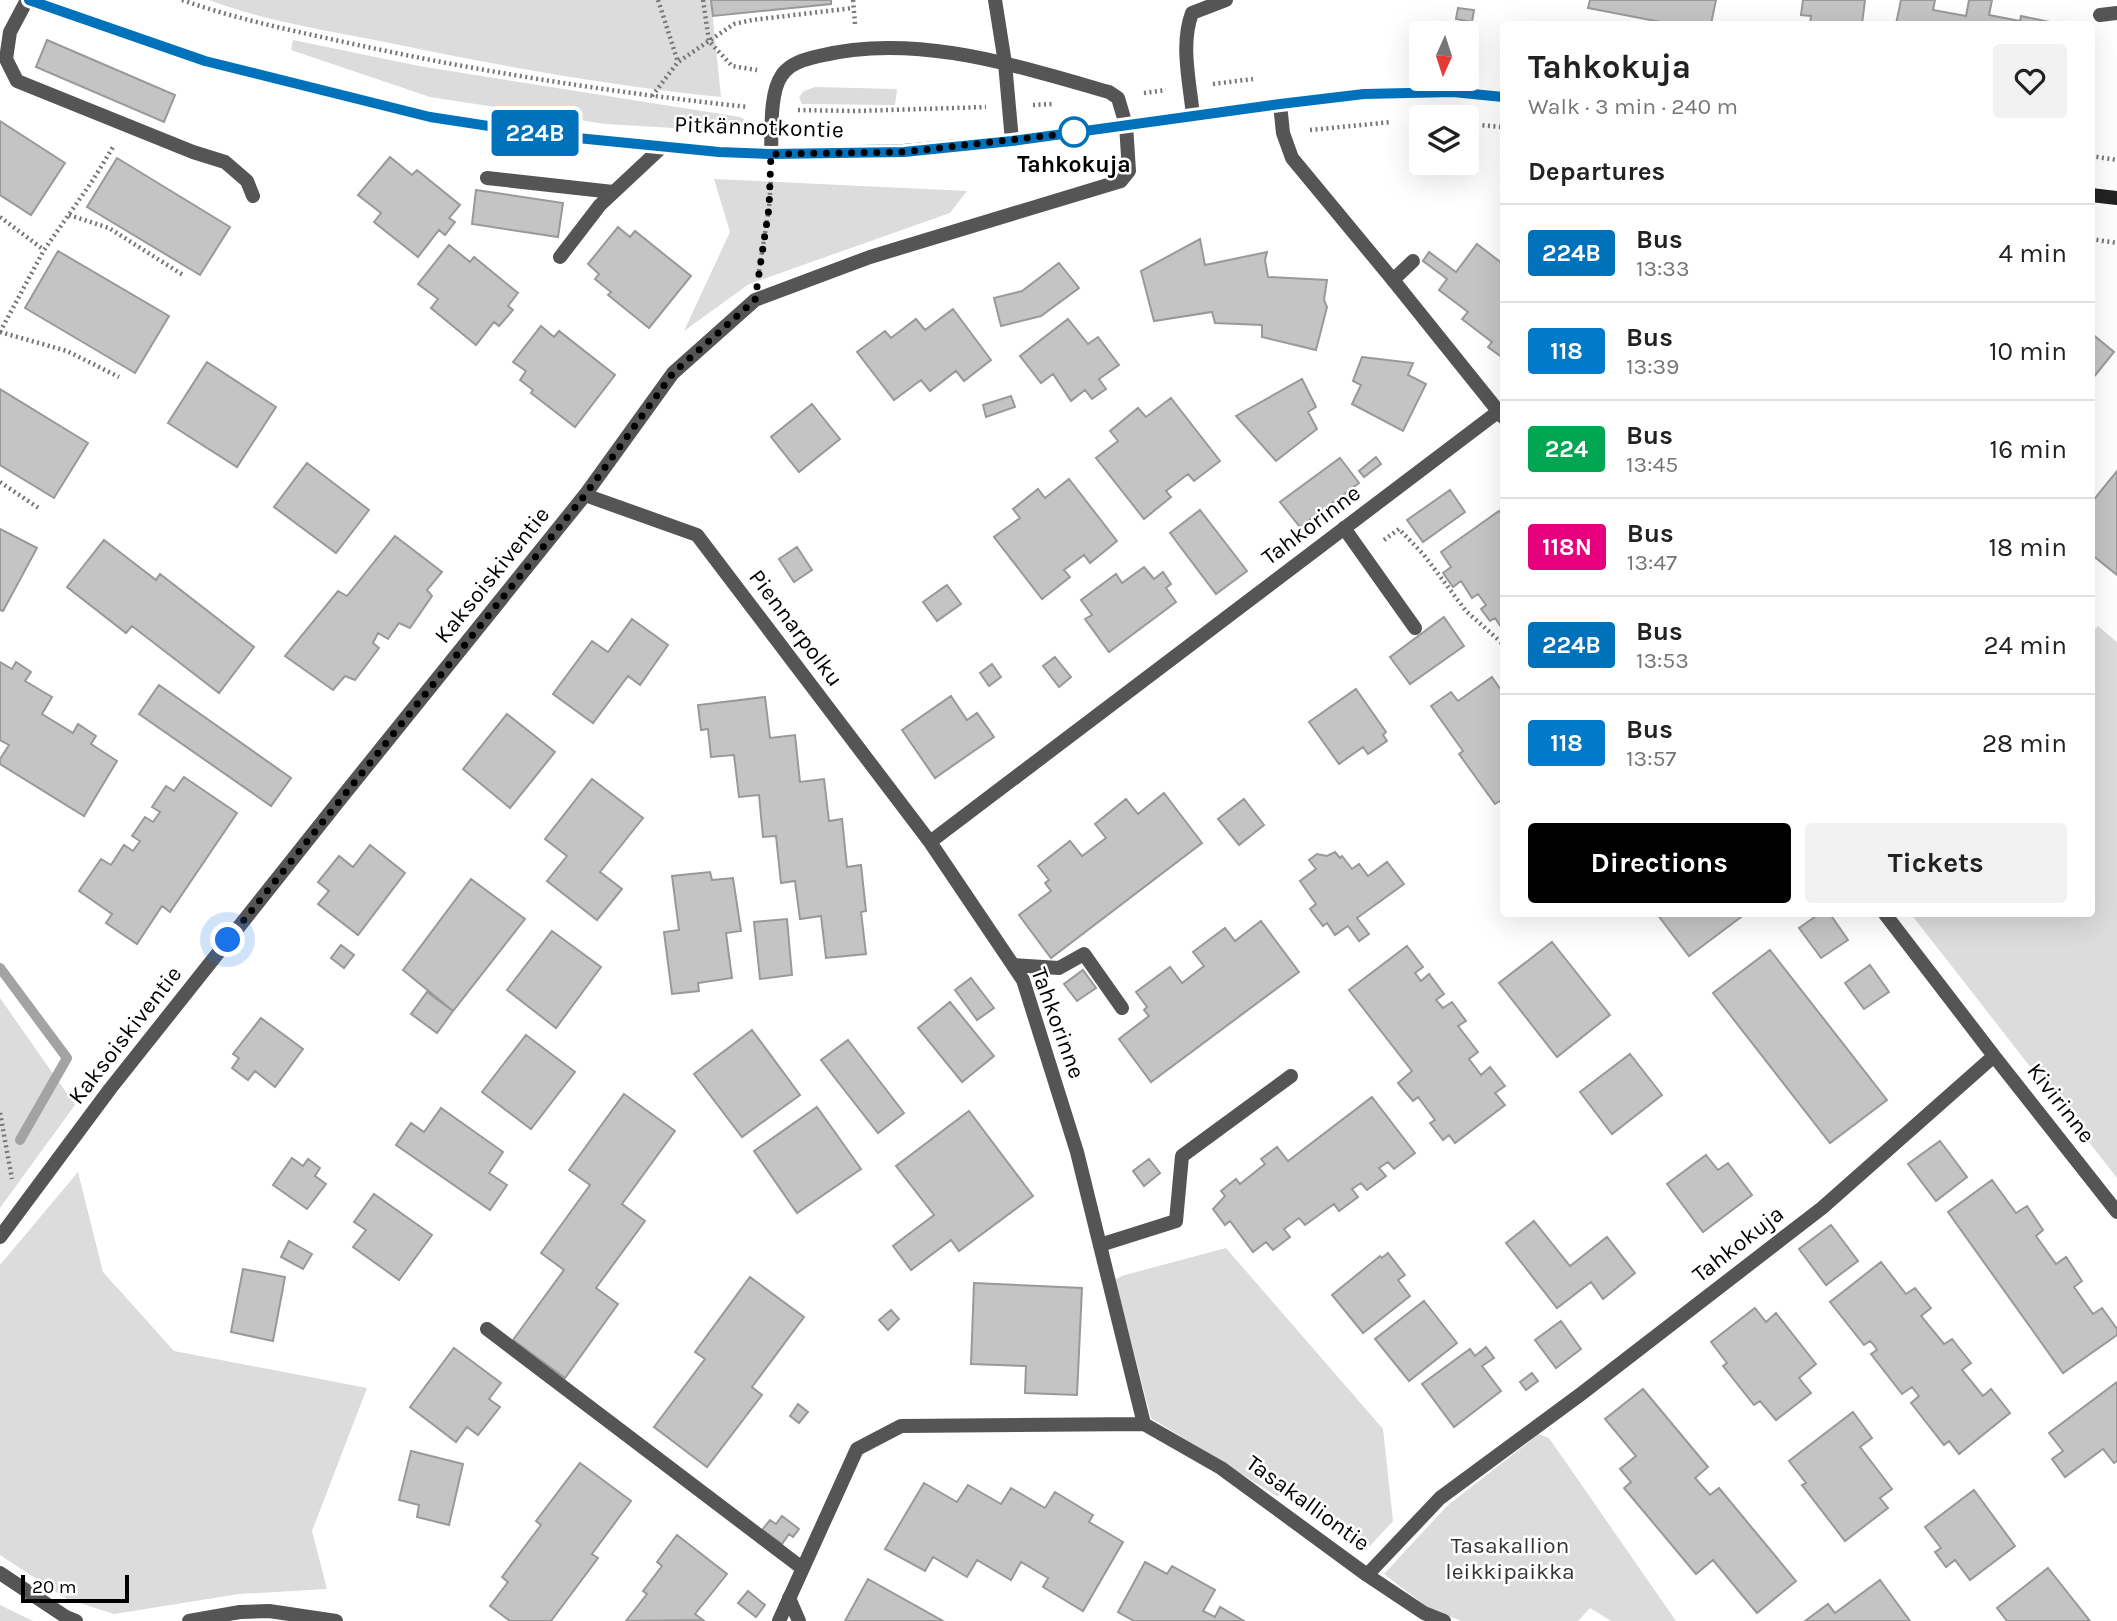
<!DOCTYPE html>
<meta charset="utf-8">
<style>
:root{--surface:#fff;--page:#f2f2f2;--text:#222;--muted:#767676;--line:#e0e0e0;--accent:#000}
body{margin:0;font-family:Karla,sans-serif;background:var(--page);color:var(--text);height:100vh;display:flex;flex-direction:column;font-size:26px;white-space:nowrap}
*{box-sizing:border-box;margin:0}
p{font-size:23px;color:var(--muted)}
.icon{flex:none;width:38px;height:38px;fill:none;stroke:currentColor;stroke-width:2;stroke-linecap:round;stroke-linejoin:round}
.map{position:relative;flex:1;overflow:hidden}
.panel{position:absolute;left:1500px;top:21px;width:595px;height:896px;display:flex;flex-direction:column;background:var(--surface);border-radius:7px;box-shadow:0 7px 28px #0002}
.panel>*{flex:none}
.badge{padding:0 14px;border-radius:5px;font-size:24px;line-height:46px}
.needle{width:46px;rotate:183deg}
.tools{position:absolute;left:1409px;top:21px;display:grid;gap:14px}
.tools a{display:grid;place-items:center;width:70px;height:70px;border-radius:7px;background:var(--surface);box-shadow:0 7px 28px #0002;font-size:35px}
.scale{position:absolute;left:21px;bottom:18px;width:108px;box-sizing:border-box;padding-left:7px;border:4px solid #000;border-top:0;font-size:19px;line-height:24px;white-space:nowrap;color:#000;-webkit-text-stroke:5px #fff;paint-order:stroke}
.you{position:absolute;width:35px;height:35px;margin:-18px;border:5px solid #fff;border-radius:50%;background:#1a73e8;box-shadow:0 0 0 10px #1a73e833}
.map>.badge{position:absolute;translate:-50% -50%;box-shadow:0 0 0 4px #fff}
h2{padding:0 28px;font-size:26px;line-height:63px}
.round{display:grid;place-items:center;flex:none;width:74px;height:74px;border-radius:7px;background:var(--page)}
.summary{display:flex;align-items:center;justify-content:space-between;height:119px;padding:0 28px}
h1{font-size:33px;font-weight:700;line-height:52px}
.cta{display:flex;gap:14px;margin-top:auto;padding:14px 28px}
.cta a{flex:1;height:80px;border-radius:7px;background:var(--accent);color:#fff;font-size:28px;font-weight:700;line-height:80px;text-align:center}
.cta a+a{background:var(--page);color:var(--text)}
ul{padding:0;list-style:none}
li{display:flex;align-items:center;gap:21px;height:98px;padding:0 28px;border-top:2px solid var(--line)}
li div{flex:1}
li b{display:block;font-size:26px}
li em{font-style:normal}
li .badge{min-width:77px;font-weight:700;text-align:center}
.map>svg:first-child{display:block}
.green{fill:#dcdcdc}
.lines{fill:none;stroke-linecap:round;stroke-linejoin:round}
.stream{stroke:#a3a3a3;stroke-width:10}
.building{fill:#c4c4c4;stroke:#999;stroke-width:2}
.path{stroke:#777;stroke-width:4.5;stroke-dasharray:2 3.5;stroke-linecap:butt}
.lane{stroke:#555;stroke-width:14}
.street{stroke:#555;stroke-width:14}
.secondary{stroke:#222;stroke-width:14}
.line-casing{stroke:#fff;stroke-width:16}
.line{stroke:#0072bc;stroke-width:10}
.walk{stroke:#000;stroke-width:7;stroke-dasharray:0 12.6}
.stop-dot{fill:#fff;stroke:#0072bc;stroke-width:3.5}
.labels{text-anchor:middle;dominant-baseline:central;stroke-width:5;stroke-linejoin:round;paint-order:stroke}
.street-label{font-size:23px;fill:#000;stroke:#fff}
.stop-label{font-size:23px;font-weight:bold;fill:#000;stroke:#fff}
.park-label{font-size:23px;fill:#333;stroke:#fff}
</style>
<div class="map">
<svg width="2117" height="1621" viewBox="0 0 2117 1621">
<rect width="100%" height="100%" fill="#fff"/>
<path class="green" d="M209,0H711L721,97C610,86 500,66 390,43C330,31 267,22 209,0Z
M293,40L419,66L740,117L744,119L741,127L726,131L605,124L430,97L291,50Z
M815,87L897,89L895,105L802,104L799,97L804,91Z
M714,179L967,191L950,213L749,284L684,331L730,232Z
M2098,626L2117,642V1178L1911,914H2091V634Z
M0,998L75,1105L0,1208Z
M78,1172L103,1272L174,1351L367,1388L312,1531L327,1589L239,1594L114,1614L67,1599L0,1555V1265Z
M1226,1248L1383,1429L1393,1521L1370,1546L1297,1490L1277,1496L1151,1418L1115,1279L1125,1275Z
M1539,1434L1549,1438L1676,1621H1611L1590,1608L1578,1621H1461L1427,1607L1384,1574L1447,1506Z
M0,1605L33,1621H0Z"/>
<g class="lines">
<path class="stream" d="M0,968L67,1058L20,1140"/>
</g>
<path class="building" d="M711,0H831V4L713,16Z
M1590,0H1716L1711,24H1671L1588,8Z
M1803,0H1865L1862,24H1810L1811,16L1801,15Z
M1901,0H1935L1933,10L1966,16L1969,0H1992L1989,15L2020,21L2021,16L2050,22V24H1896Z
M1458,8L1474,10L1472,22L1456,19Z
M47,40L175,95L164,122L36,67Z
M0,121L65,163L31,215L0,195Z
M390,157L412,175L417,170L460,205L449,218L455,222L445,235L439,230L418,257L374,222L381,213L358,195Z
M117,158L230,227L200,275L87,207Z
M476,190L563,203L558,237L472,224Z
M618,227L630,237L635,231L691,276L649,328L608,295L611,292L595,279L599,274L588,264Z
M1200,239L1205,265L1267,252L1265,260L1268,277L1327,280L1324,300L1327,307L1316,350L1262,337V325L1215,323L1212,312L1154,321L1141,271Z
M1477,244L1503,264L1501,274L1503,275V358L1488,347L1492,342L1462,319L1468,312L1439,290L1447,279L1423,261L1429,252L1456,272Z
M449,245L470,262L474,257L518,293L508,306L513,310L499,326L494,322L476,345L431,308L438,299L418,284Z
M58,251L169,316L135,373L25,308Z
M1059,263L1079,288L1041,316L1001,326L994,298L1022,291Z
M953,309L991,360L964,381L956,371L930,391L921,380L894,400L857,352L885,331L891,338L916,319L925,330Z
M1068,319L1088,344L1098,337L1119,365L1099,379L1106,389L1092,399L1085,390L1071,401L1053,374L1041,383L1020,356Z
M541,326L554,337L559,331L615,375L575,427L531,393L533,390L520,380L526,371L513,362Z
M2091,333L2114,352L2093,378L2091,377Z
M1362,357L1413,363L1408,375L1426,384L1403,431L1352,404L1361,385L1353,381Z
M207,362L276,407L237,467L168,423Z
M1302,379L1316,407L1308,412L1317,429L1276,461L1236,416Z
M0,389L88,443L54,498L0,465Z
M1011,396L1015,407L986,417L983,405Z
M1171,398L1220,461L1194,481L1188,474L1166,491L1171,497L1144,519L1096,458L1118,441L1110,431L1138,408L1146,417Z
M812,404L840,439L799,472L771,437Z
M1376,457L1381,464L1364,477L1359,471Z
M1340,458L1359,483L1300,527L1280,502Z
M307,463L369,510L336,553L274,507Z
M2117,471V575L2091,554V503Z
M1069,479L1117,541L1090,563L1084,555L1064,570L1070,577L1042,599L994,537L1020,518L1013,509L1038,489L1045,498Z
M1450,490L1465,512L1423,542L1407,520Z
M1200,510L1247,571L1216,594L1170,533Z
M1499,511L1503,517V630L1495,618L1490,621L1481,609L1486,605L1478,594L1472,598L1461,581L1453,587L1443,573L1451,567L1441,552Z
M0,529L37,548L3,611L0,610Z
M395,536L442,572L427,590L432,596L410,628L399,623L388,639L378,633L373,643L379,648L355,680L345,676L333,690L285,656L338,591L347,596Z
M104,540L156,580L160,574L254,647L219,693L132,626L126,633L67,587Z
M797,547L812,570L794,582L779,559Z
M1144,567L1154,579L1163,572L1171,584L1166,588L1176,602L1109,652L1085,619L1092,615L1081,600L1116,574L1122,583Z
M947,585L961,604L937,621L923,602Z
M1444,617L1464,646L1410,684L1390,657Z
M632,619L668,645L640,685L628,676L593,723L553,694L592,641L608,652Z
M1055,657L1071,677L1059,687L1043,666Z
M0,662L12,669L16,662L31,672L25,681L52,697L42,714L73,733L78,724L96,736L91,744L117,761L84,816L0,764V759L9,745L0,740Z
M992,664L1001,677L989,686L980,673Z
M1492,677L1503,693V799L1495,804L1459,754L1463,751L1431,706L1451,692L1458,701Z
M159,685L291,778L271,806L139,714Z
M1356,689L1386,732L1383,735L1387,741L1368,754L1363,747L1339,764L1309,722Z
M951,696L967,720L977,713L994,737L935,778L902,730Z
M765,697L770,738L795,735L800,782L824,779L829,821L842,819L847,867L861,865L866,911L861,912L866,954L826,958L821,916L800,919L795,881L781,883L776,836L763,837L759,795L739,797L734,755L711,757L708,729L701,730L698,705Z
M507,714L555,752L510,808L463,769Z
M184,777L237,813L170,912L162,906L137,944L106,923L112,914L79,891L101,859L111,865L124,845L133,851L140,841L132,836L145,817L153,822L160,812L152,807L166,786L174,791Z
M592,779L643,818L600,872L622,889L597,920L547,881L567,856L545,839Z
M1164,793L1202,843L1051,958L1019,915L1051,891L1045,883L1049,880L1038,866L1070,841L1082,856L1106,838L1095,824L1126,799L1138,814Z
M1244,799L1264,825L1239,845L1218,819Z
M370,845L405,873L358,935L318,904L329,891L318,882L339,856L353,867Z
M1335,852L1340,858L1342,856L1352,869L1359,864L1368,876L1387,862L1404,884L1357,918L1369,934L1359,941L1348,926L1335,935L1327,923L1323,926L1310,909L1316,904L1300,881L1316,869L1309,860L1317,854L1327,856Z
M710,872L712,880L733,878L741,931L726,933L732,978L698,983L699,991L672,994L664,932L679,930L672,876Z
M471,879L525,919L453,1011L403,970Z
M1657,914H1745L1689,956Z
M1819,914H1830L1848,940L1821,958L1799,928Z
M787,919L792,975L760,979L754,922Z
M1261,921L1299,972L1151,1082L1119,1039L1149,1016L1144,1010L1147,1007L1136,992L1170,967L1182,983L1204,966L1193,952L1225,928L1235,941Z
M552,931L601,967L556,1028L507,990Z
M1552,942L1610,1015L1557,1057L1499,983Z
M341,945L354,955L344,968L331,958Z
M1407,946L1423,967L1415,973L1421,981L1429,974L1444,994L1436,1000L1443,1008L1452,1002L1466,1021L1458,1026L1478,1052L1469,1059L1481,1075L1490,1067L1505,1086L1495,1093L1505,1105L1455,1143L1449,1135L1443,1140L1430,1123L1435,1120L1418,1097L1413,1101L1398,1083L1412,1071L1349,990Z
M1770,950L1887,1100L1830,1143L1713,993Z
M1870,965L1889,992L1864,1009L1845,983Z
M1083,970L1096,988L1077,1001L1064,984Z
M971,978L994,1008L977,1020L955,990Z
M427,992L453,1011L437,1033L411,1014Z
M950,1002L994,1056L962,1082L918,1028Z
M261,1018L303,1049L275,1087L255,1071L248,1080L232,1068L239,1058L233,1054Z
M752,1030L800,1095L742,1137L694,1074Z
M526,1035L575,1072L531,1129L482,1092Z
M848,1040L904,1113L878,1133L821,1060Z
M1630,1054L1662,1095L1612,1134L1580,1092Z
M624,1094L675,1131L622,1204L645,1221L596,1288L618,1304L565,1378L513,1340L564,1270L541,1253L590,1185L569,1170Z
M1372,1097L1415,1153L1394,1169L1388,1162L1379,1168L1386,1176L1367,1190L1361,1183L1352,1189L1358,1197L1339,1211L1334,1204L1305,1225L1299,1218L1284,1229L1290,1237L1273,1250L1266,1242L1253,1252L1230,1221L1225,1225L1213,1209L1225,1196L1221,1191L1236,1179L1240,1184L1265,1164L1261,1159L1277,1147L1288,1161Z
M817,1107L861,1169L797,1213L754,1151Z
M441,1108L503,1152L489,1173L507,1185L490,1210L396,1145L411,1123L424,1132Z
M969,1111L1033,1196L959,1251L951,1240L911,1270L893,1246L934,1215L896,1166Z
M1940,1141L1967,1177L1936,1201L1908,1164Z
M1706,1155L1718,1170L1728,1163L1752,1195L1703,1232L1667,1184Z
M292,1158L303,1166L308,1159L320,1168L315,1176L326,1184L307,1209L273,1185Z
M1149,1159L1160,1173L1144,1186L1133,1171Z
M1992,1180L2016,1213L2027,1206L2043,1230L2036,1236L2056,1264L2066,1257L2082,1281L2074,1287L2093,1314L2102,1308L2117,1329V1335L2063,1373L1948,1212Z
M374,1194L432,1235L399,1280L353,1247L366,1230L354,1222Z
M1534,1221L1570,1266L1607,1237L1635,1273L1603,1299L1591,1282L1557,1308L1506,1243Z
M1831,1225L1858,1261L1826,1285L1799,1249Z
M289,1241L312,1254L303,1269L281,1257Z
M1388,1253L1405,1275L1398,1280L1410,1296L1363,1333L1332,1295L1380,1256L1382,1258Z
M1881,1262L1906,1294L1915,1288L1931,1308L1921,1316L1944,1344L1952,1339L1971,1363L1962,1370L1983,1396L1991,1389L2010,1413L1959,1454L1949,1441L1944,1445L1911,1403L1919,1396L1912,1387L1902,1394L1871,1354L1877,1350L1874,1345L1870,1341L1864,1345L1830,1302Z
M243,1269L285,1277L273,1341L231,1332Z
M750,1277L804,1317L752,1387L762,1395L707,1467L654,1427L705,1359L695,1352Z
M974,1283L1082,1288L1077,1395L1025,1393L1026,1366L971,1364Z
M1424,1301L1457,1343L1409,1381L1375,1339Z
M1755,1308L1766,1322L1776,1313L1816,1364L1799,1378L1811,1393L1776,1420L1760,1401L1754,1405L1723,1366L1727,1363L1711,1342Z
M891,1310L899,1319L888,1330L879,1320Z
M1561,1321L1581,1349L1556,1368L1535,1340Z
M1486,1347L1494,1358L1482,1366L1501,1391L1454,1427L1422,1384L1470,1349L1475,1356Z
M454,1348L501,1383L489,1399L500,1407L478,1435L467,1427L456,1442L410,1407Z
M1532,1373L1538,1381L1526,1390L1520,1382Z
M2117,1382V1461L2114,1463L2103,1449L2065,1477L2052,1459L2063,1451L2049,1433Z
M1643,1389L1708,1467L1695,1478L1710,1495L1719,1488L1796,1581L1757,1613L1713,1560L1696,1574L1624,1488L1631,1482L1620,1469L1636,1456L1605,1419Z
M798,1404L808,1412L799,1423L790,1416Z
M1853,1412L1872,1438L1860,1447L1892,1489L1880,1498L1888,1508L1845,1541L1802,1485L1806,1483L1789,1461Z
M411,1451L463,1464L449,1525L417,1517L419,1505L399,1500Z
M580,1463L631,1501L592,1554L598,1558L551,1621H510L490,1606L508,1582L502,1577L541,1525L536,1521Z
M924,1483L957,1502L968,1485L1001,1504L1011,1488L1045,1508L1055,1492L1093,1515L1089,1522L1123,1542L1083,1611L1043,1587L1048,1578L1021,1562L1011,1580L977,1560L967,1577L933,1557L925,1571L885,1549Z
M1974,1490L2015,1546L1970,1580L1955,1560L1946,1567L1935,1552L1941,1548L1925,1527Z
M782,1516L799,1529L793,1537L789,1534L782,1544L762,1530L770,1520L776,1524Z
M677,1535L727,1574L695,1614L703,1620L626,1621L647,1594L643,1591L662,1566L657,1562Z
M1145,1562L1167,1574L1172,1566L1215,1590L1203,1611L1215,1617L1220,1607L1244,1621H1134L1118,1612Z
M2048,1568L2090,1621H2007L1997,1608Z
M868,1579L943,1621H845Z
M1880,1580L1910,1621H1805L1828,1604L1835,1613Z
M748,1591L765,1605L756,1617L738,1603Z"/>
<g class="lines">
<path class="path" d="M182,0C239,20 299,32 358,45C487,73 617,93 748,107
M658,0L678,62
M703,0L709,41L732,66L757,70
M853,0L855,24
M1213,84L1253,79
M1144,93L1166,90
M652,96L678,62L734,24L752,20L853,8
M1033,105L1052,104
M798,110L855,111L986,107
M1466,124L1503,127
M1310,130L1392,122
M2091,156L2117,160
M69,215L109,228L183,275
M0,217L44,250
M2091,239L2117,243
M759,271L769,208L771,179
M0,332L44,250L93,180L113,147
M0,332L67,351L119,377
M0,482L40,509
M1384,540L1399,529L1424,555L1466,611L1503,644
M0,1113L12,1179"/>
<path class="lane" d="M27,0L10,32L6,59L17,81L193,152L225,162L247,181L253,196
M995,0L1005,63L1012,141
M2100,15L2117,13
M487,178L613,192
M560,257L600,205L662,147
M1393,280L1413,261
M1344,528L1415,628
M1013,965L1059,968L1084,954L1122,1008
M1100,1245L1176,1221L1182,1156L1291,1076
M789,1598L799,1621"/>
<path class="street" d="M1280,104L1283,133L1292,158L1393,280L1503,417
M1193,116C1190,83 1180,45 1192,13L1226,0
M585,495L697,535L930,842
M1994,1056L2117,1212
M0,1237L110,1089L342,797L585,495L673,373L755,300L870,257L1121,181L1129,171L1126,125L1118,98L1109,92C1017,66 915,32 819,56C806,59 790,63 782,75C769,93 772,133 771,154
M487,1329L802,1568
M1144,1424L1221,1468L1367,1575L1424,1613L1444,1621
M0,1573L66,1617L76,1621
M1367,1575L1440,1498L1581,1394L1822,1208L1994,1056L1885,914
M189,1621L240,1612L269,1611L336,1621
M779,1621L857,1449L901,1426L1144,1424L1077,1152L1023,980L930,842L1499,411"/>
<path class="secondary" d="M29,0L205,61L430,117L547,135L719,152L771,154L904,151L1012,141L1280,104L1364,94L1453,92L1503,97
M2091,195L2117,198"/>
</g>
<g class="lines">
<defs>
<path id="line" d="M29,0L205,61L430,117L547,135L719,152L771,154L904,152L1012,141L1280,104L1364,94L1453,92L1503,97"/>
</defs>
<use href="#line" class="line-casing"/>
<use href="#line" class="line"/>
<path class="walk" d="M228,940L585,495L673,373L755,300L769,208L771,154L904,152L1080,132H1074"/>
</g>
<circle class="stop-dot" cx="1074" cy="132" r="14"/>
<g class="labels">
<g class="street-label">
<text transform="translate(759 127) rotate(2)">Pitkännotkontie</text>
<text transform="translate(1311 525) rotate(-37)">Tahkorinne</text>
<text transform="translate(492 575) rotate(-51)">Kaksoiskiventie</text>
<text transform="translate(796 628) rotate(53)">Piennarpolku</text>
<text transform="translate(1058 1023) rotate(70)">Tahkorinne</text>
<text transform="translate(125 1035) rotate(-52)">Kaksoiskiventie</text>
<text transform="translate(2061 1103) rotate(52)">Kivirinne</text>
<text transform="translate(1738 1244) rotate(-38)">Tahkokuja</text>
<text transform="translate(1308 1503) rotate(36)">Tasakalliontie</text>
</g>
<g class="stop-label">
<text x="1074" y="164">Tahkokuja</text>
</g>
<g class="park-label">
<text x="1510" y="1545">Tasakallion<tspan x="1510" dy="26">leikkipaikka</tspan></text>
</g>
</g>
</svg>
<div class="tools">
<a><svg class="needle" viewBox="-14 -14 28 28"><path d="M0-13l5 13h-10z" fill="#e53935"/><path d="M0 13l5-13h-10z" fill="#767676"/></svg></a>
<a><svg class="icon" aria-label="layers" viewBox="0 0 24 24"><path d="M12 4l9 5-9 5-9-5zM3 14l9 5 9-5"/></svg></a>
</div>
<div class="scale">20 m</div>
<div class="you" style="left:228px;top:940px"></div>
<b class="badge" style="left:535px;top:133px;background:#0072bc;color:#fff">224B</b>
<section class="panel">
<div class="summary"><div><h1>Tahkokuja</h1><p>Walk · 3 min · 240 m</p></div><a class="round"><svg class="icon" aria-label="heart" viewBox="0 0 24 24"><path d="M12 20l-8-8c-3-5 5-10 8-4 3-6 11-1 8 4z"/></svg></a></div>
<h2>Departures</h2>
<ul>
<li><span class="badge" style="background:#0072bc;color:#fff">224B</span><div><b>Bus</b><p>13:33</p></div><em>4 min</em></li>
<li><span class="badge" style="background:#007ac9;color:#fff">118</span><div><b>Bus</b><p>13:39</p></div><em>10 min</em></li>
<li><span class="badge" style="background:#00a651;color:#fff">224</span><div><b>Bus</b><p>13:45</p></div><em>16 min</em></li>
<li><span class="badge" style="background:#e6007e;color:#fff">118N</span><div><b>Bus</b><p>13:47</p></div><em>18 min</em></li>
<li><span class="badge" style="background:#0072bc;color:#fff">224B</span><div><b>Bus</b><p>13:53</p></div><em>24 min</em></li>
<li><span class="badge" style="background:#007ac9;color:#fff">118</span><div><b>Bus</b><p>13:57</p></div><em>28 min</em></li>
</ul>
<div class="cta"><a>Directions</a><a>Tickets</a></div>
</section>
</div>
